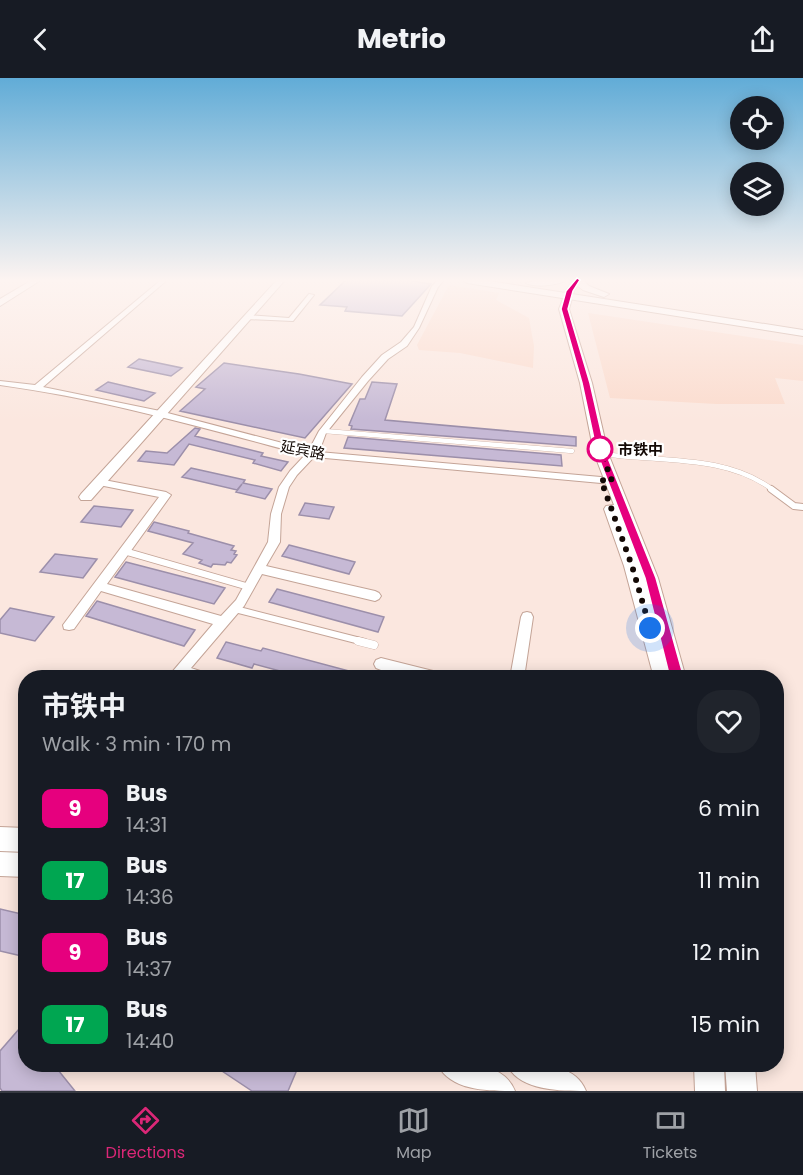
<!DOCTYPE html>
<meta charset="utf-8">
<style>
:root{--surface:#171b24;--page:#20242c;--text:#f1f3f6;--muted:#9ea1a6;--line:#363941;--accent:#db2777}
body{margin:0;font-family:Poppins,"Noto Sans SC",sans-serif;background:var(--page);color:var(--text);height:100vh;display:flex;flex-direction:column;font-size:22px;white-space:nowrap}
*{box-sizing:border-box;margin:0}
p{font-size:20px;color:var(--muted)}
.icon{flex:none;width:33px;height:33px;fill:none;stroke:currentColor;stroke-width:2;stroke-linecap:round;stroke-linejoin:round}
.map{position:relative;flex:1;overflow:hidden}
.details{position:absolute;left:18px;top:592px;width:766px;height:402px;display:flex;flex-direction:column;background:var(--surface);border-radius:24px;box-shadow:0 3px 15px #0003}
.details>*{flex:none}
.badge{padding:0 12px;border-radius:9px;font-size:21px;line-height:39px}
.controls{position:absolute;left:730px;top:18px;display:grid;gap:12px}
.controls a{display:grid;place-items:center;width:54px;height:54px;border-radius:50%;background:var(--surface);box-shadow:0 3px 15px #0003;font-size:30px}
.you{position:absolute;width:30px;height:30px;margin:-15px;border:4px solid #fff;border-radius:50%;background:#1a73e8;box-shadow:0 0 0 9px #1a73e833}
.map>.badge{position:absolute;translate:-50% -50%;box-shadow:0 0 0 3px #fff}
.round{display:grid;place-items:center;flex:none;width:63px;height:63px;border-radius:24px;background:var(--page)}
.headline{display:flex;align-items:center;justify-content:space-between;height:102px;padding:0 24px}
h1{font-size:28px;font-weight:700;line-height:45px}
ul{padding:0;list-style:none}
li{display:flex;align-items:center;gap:18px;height:72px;padding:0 24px}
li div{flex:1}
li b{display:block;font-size:22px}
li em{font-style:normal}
li .badge{min-width:66px;font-weight:700;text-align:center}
header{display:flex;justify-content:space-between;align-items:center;height:78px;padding:0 24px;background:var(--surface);font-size:27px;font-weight:700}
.dock{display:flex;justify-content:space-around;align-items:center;height:84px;border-top:2px solid var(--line);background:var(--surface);font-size:16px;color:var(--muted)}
.dock a{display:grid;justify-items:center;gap:3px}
.dock .on{color:var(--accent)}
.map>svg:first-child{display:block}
.built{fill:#fbdbcd}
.building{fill:#c6b9d5;stroke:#9c8faa;stroke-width:1.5}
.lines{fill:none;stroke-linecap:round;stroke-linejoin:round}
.lane-far2-casing{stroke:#c4a497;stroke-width:5}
.lane-far1-casing{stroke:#c4a497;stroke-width:8}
.lane-casing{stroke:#c4a497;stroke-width:9}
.street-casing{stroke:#c4a497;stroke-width:2}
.secondary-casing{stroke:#c4a497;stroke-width:2}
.primary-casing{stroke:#c4a497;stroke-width:2}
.lane-far2{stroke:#fff;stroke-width:4.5}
.lane-far1{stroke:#fff;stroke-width:6}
.lane{stroke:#fff;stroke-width:8}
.street{fill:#fff;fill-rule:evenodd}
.secondary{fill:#fff;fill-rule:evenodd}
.primary{fill:#fff;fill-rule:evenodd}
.line{fill:#e6007e;stroke:#fff;stroke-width:1.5}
.walk{stroke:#130905;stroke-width:6;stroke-dasharray:0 10.8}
.stop-dot{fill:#fff;stroke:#e6007e;stroke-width:3}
.labels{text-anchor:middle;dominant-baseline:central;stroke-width:4.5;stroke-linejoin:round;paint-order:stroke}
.far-stop-label{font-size:15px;font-weight:bold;fill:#130905;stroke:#fff;text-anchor:start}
.far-street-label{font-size:15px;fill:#130905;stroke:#fff}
</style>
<header><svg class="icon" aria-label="back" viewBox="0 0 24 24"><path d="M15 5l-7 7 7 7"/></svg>Metrio<svg class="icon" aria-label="share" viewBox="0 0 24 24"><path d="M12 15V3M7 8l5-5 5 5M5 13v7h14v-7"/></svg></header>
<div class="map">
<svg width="803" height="1013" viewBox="0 0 803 1013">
<rect width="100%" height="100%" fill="#fbe7df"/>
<path class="built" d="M449,207L499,215L496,222L529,240L534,268L533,290L460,275L419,272L417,267Z
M588,235L803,267V303L775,300L785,326H716L610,320Z"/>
<path class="building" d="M346,202H407L431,206L402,238L345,233L347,229L320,227Z
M139,281L182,290L171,298L128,289Z
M224,285L299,296L352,306L305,360L180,333L205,311L196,309Z
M108,304L155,315L144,323L96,312Z
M372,304L397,306L385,342L576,359V368L351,351L352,348L349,347L360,321H365Z
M195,350L200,351L195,358L263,375L261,378L288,384L281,393L253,385L255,382L189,366L174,387L138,383L146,373L167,375Z
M348,359L561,377L562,388L344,370Z
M191,390L245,402L243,405L272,411L265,421L236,414L242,406L237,412L182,399Z
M305,425L334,429L329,441L299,437Z
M94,428L133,432L121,449L81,444Z
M154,444L189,453L188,455L234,468L231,472L236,473L234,476L237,477L231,485L227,484L225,487L213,486L211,489L199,485L202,482L183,476L193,465L148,453Z
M289,467L355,484L349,496L282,478Z
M55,476L97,481L83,500L40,494Z
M126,484L207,505L225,510L214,526L115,499Z
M277,511L384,539L378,554L269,524Z
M97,523L195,552L184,568L86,538Z
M10,530L54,539L35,563L0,555V542Z
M226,564L261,573L263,570L364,597L363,600H306L254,586L252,590L217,580Z
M0,831L26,837V879L0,873Z
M26,943V987H54L75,1013H2L0,1010V973Z
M213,987H299L288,1013H252Z"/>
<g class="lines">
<defs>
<path id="lane-far2" d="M324,353L572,373
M602,376C658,384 726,376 773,412"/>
<path id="lane-far1" d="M771,411L794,428L803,429
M124,473L249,509
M235,531L364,564"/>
<path id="lane" d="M358,563L374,567"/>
<path id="street" d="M161,202H167L43,309L160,333L309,372L319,353L362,299L382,277L401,264L414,249L432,208L438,202H444L438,209L419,250L407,268L388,281L368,303L326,355L319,374L612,400L617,403L612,406L314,379L297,397L289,409L281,436L280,464L266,488L375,513L379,515L381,518L379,521L375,523L262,496L244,528L191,590L209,596L211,600H167L213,546L101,513L74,551L69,552L64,551L63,547L159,419L99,407L94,404L99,401L166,414L171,417L107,506L221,538L236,522L268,464L271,436L279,409L290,393L305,377C204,350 103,321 0,307V303L35,307Z
M309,216L314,217L293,243L247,241L244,239L247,237L289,240Z
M527,534L531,535L533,539L524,600H510L521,539L523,535Z
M381,580L437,594L442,596L444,600H413L381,592L376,590L374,586L376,582Z"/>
<path id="secondary" d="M32,202H41L0,228V221Z
M277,202H285L91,422H81L79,419L81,416Z
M573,202H581L574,213L569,231L592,305L608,375L658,500L686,600H654L624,488L604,431L606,428L614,427L594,375L580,305L559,231L566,213Z
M0,749L26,750V774L0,773Z
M0,774L26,775V799L0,798Z
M438,987C466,987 503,983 515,1013C488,1013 451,1013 438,987Z
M507,987C535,987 574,983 586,1013C559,1013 520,1013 507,987Z
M694,987H724L725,1013H695Z
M725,987H755L757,1013H727Z"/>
<path id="primary" d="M463,202H482L803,252V258L467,205Z
M538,202H567C558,207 535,210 526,205Z
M575,202H583L589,208L609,216L604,219L583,212L575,206Z"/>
</defs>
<use href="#lane-far2" class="lane-far2-casing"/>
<use href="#lane-far1" class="lane-far1-casing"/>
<use href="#lane" class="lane-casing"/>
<use href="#street" class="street-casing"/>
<use href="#secondary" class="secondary-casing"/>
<use href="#primary" class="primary-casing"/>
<use href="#lane-far2" class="lane-far2"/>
<use href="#lane-far1" class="lane-far1"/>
<use href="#lane" class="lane"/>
<use href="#street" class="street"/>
<use href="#secondary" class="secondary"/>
<use href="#primary" class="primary"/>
</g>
<linearGradient id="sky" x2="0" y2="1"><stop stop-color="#61acd7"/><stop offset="0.59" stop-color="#fdf4f1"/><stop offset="1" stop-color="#fdf4f1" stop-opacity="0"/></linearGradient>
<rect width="803" height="343" fill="url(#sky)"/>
<path class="line" d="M577,200L580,202L573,213L568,231L590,305L606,375L656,500L684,600L682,604L677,606L672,604L670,600L645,500L597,375L582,305L561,231L566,213Z"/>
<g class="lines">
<path class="walk" d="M600,371L612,403L601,402L632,488L650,550"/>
</g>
<circle class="stop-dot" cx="600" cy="371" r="12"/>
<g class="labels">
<g class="far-stop-label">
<text x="618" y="371">市铁中</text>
</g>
<g class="far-street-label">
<text transform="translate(303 372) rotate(11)">延宾路</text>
</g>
</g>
</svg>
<div class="controls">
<a><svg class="icon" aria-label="locate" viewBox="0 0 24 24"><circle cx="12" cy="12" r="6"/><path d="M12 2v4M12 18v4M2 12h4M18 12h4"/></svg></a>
<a><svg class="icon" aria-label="layers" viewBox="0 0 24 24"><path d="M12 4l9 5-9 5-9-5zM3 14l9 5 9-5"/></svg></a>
</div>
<div class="you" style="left:650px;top:550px"></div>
<section class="details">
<div class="headline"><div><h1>市铁中</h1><p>Walk · 3 min · 170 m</p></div><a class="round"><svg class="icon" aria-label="heart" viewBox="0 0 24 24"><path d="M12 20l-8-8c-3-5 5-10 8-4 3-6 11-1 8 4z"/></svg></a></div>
<ul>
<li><span class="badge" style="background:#e6007e;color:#fff">9</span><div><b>Bus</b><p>14:31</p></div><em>6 min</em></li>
<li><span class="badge" style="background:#00a651;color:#fff">17</span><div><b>Bus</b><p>14:36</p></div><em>11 min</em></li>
<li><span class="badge" style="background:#e6007e;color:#fff">9</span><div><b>Bus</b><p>14:37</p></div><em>12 min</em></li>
<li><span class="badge" style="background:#00a651;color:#fff">17</span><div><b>Bus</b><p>14:40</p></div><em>15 min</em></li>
</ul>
</section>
</div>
<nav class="dock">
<a class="on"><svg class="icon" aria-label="directions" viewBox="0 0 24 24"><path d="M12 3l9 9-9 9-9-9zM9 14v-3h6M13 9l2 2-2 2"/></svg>Directions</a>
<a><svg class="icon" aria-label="map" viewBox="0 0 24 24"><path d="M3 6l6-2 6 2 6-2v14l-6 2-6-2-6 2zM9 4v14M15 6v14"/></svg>Map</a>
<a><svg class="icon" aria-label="tickets" viewBox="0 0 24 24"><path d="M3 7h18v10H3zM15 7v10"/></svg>Tickets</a>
</nav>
